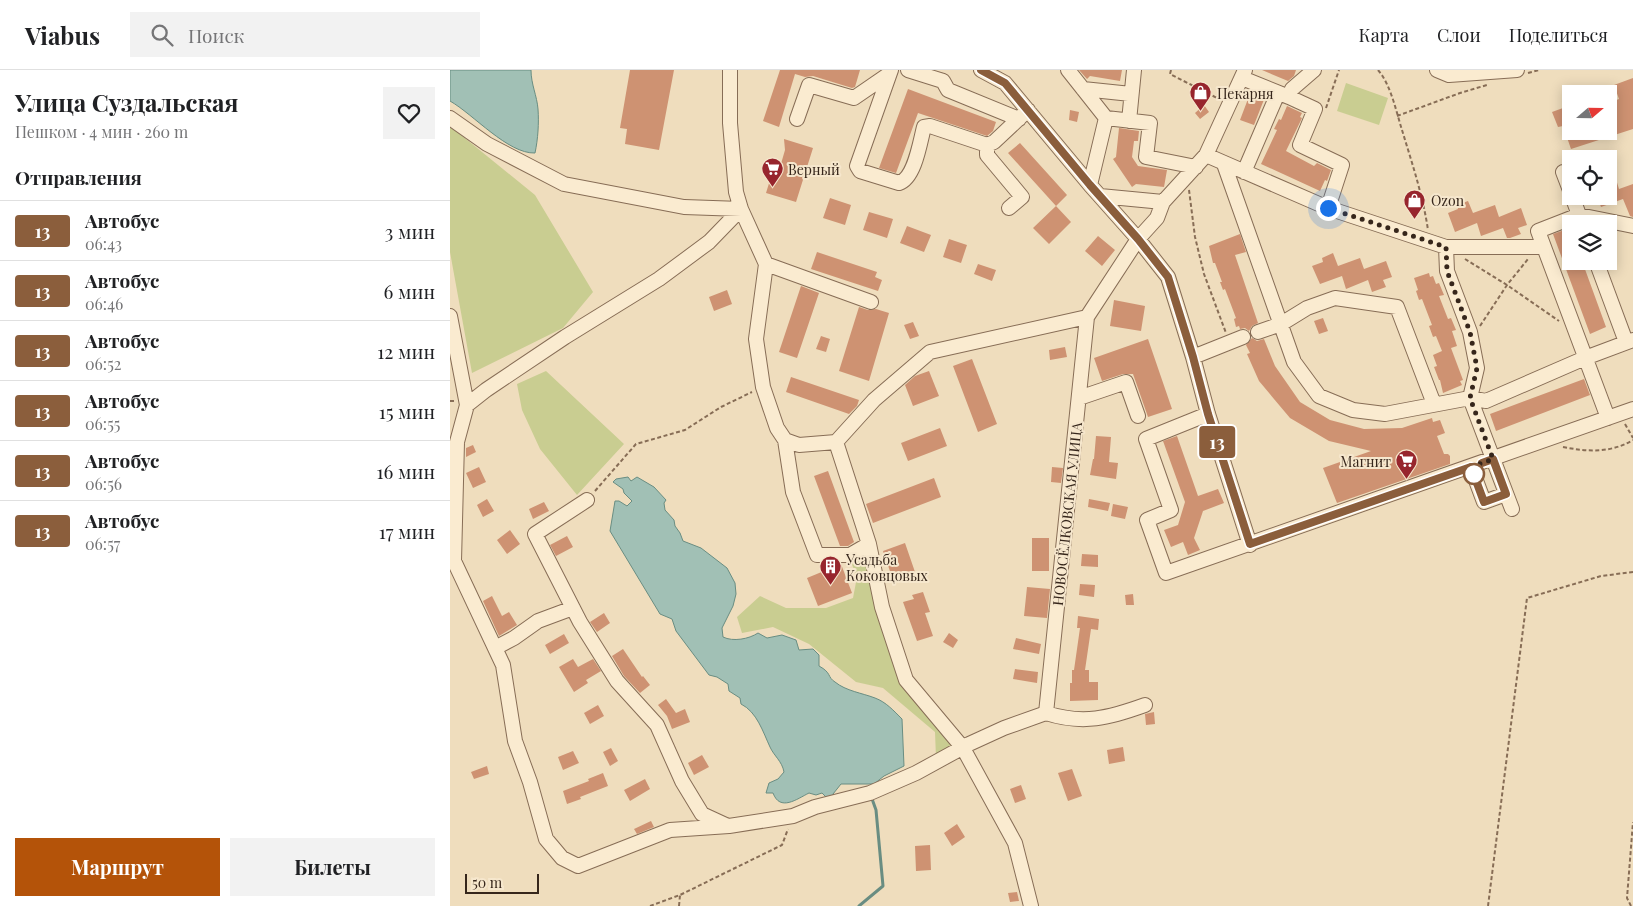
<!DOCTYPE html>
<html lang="ru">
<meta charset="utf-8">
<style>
:root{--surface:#fff;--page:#f2f2f2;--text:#202124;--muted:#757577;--line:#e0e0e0;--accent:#b45309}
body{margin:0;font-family:"Playfair Display",serif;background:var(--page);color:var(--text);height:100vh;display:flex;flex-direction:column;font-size:19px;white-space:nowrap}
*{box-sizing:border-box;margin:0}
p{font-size:16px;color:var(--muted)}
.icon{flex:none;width:28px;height:28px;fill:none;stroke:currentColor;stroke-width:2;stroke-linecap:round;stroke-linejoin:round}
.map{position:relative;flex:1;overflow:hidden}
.panel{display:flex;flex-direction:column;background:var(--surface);width:450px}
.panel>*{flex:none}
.badge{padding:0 10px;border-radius:4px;font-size:18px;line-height:32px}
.needle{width:32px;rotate:70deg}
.controls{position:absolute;left:1112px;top:15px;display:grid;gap:10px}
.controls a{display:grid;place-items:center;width:55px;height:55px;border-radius:0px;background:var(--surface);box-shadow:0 2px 12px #0003;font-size:25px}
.scale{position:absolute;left:15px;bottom:12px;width:74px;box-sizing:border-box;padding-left:5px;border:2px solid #36261b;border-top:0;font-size:14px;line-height:18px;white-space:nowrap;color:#36261b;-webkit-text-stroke:4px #f6e7cd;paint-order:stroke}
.you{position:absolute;width:25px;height:25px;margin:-12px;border:4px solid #fff;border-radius:50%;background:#1a73e8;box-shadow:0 0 0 8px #1a73e833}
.map>.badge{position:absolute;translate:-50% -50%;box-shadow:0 0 0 2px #fff}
h2{padding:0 15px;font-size:19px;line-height:45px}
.round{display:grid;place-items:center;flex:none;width:52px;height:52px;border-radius:0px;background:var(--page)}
.head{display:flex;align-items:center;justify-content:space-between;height:85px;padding:0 15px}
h1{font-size:24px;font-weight:700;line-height:38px}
.action{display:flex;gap:10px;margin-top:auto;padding:10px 15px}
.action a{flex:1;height:58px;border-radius:0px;background:var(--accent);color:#fff;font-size:20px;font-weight:700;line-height:58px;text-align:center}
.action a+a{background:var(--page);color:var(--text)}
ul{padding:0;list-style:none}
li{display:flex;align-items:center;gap:15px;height:60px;padding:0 15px;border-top:1px solid var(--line)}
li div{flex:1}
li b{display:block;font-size:19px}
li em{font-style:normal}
li .badge{min-width:55px;font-weight:700;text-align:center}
header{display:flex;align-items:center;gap:30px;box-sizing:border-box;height:70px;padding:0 25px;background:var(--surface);border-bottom:1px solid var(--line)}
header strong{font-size:24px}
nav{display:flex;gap:28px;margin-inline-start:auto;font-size:18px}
.search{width:350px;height:45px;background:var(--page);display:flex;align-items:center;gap:12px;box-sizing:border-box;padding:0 18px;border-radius:0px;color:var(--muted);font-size:19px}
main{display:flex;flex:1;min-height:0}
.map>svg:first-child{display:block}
.green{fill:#c9cd91}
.water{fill:#a1c0b5;stroke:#698d82}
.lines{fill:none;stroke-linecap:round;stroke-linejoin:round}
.stream{stroke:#698d82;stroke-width:3}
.building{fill:#ce9272}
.minor-casing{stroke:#876d56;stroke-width:16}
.path{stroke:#876d56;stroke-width:2;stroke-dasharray:4 2.5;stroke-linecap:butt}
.minor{stroke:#faebd0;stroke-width:14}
.line-casing{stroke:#fff;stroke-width:11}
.line{stroke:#8b5e3c;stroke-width:8}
.walk{stroke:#36261b;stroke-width:5;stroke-dasharray:0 9}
.stop-dot{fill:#fff;stroke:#8b5e3c;stroke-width:2.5}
.labels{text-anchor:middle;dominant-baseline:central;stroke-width:4;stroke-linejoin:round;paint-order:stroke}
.poi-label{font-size:14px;fill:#36261b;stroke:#f6e7cd;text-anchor:start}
.street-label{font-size:14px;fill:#36261b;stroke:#f6e7cd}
</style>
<header>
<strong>Viabus</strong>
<div class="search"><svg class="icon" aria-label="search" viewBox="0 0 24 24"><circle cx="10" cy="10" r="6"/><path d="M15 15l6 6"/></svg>Поиск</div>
<nav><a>Карта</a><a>Слои</a><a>Поделиться</a></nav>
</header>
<main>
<section class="panel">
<div class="head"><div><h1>Улица Суздальская</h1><p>Пешком · 4 мин · 260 m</p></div><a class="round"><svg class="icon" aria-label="heart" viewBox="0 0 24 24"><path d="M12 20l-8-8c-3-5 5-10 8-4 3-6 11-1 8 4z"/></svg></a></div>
<h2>Отправления</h2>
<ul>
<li><span class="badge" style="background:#8b5e3c;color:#fff">13</span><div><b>Автобус</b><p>06:43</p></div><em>3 мин</em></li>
<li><span class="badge" style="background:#8b5e3c;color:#fff">13</span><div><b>Автобус</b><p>06:46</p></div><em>6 мин</em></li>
<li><span class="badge" style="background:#8b5e3c;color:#fff">13</span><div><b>Автобус</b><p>06:52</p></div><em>12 мин</em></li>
<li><span class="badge" style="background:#8b5e3c;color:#fff">13</span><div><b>Автобус</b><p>06:55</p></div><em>15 мин</em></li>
<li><span class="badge" style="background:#8b5e3c;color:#fff">13</span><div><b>Автобус</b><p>06:56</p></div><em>16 мин</em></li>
<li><span class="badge" style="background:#8b5e3c;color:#fff">13</span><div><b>Автобус</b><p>06:57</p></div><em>17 мин</em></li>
</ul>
<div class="action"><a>Маршрут</a><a>Билеты</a></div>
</section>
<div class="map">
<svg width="1183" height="836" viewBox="0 0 1183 836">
<rect width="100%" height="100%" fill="#efddbd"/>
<path class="green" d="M896,13L938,28L929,55L887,41Z
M0,56L85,125L143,222L113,258L22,303L0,182Z
M96,301L174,374L127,425L90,379L72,340L67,314Z
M415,482L450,606L505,677L486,688L485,662L433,618L406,612L359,574L323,557L292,563L287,547L310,526L336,538H376L403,528L407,507L401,492Z"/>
<path class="water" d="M0,0H81C81,14 87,26 88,39C89,53 88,69 85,83C58,84 23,44 0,31Z
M178,407L181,411L187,407L204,417L216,430L214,433L215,440L224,450L225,456L230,463L233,471L251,478L277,498L285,513L286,524L283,536L272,558L273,567C283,572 299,569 308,563L317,568L332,565L346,570L349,580L363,579L369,585V596C382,603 377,607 385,612C396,621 412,623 425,628C436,632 444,641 452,649L454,696L434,706L424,714H391L383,724L384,728L379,730L372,723L366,725L359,723C347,729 330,742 323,723H316L319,713L328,709L334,702C332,691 324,686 320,677C313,662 307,642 291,634L290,628L279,621L278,614L267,607L259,605L226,561L222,549L210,544L160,461L165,431H169L177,436L182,431L174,423L173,419L163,412L166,409Z"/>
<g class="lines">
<path class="stream" d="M409,836L433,816L426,740L421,726"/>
</g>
<path class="building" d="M180,0H224L209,80L175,74L177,59L170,58Z
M330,0H410L405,17L402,18L363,6L355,7L345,4L329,57L313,51Z
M629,0H672L670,11L640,6L637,9Z
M812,0H846L844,6L838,11Z
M1183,8V59L1121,79L1113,56L1108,57L1102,42L1113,38L1112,35L1121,31V61H1159V33L1169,29L1164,15Z
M458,19L546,52L543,61L537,66L468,43L446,103L429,98Z
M801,21L815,27L804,55L790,50Z
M754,35L759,42L750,49L745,43Z
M837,36L852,43L850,47L852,48L836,81L864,96L867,93L881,100L877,111L875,110L870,121L811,94L827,60L824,59L829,49L831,50Z
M620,40L629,42L627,52L619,50Z
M669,58L689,61L688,71H684L682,87L688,96L717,100L714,117L686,114L682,117L663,89L666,87Z
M334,69L363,78L346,132L316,123L320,110L326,111L335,80Z
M570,73L617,125L606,136L558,83Z
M1165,106L1169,119L1183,114V147L1180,146L1173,129L1151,137L1147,126H1159V109Z
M380,128L401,135L395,155L373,148Z
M1018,131L1023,143L1045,135L1049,147L1071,138L1077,155L1068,158L1071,164L1060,168H1057L1053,158L1031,166L1027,153L1005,162L998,143L1008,139L1007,135Z
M606,136L621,152L599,174L583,158Z
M419,142L443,149L437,168L413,160Z
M457,156L481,165L474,182L450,173Z
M1120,158L1121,163V191H1132L1156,257L1140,264L1103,164Z
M790,164L796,182L785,185L808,253L802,256L799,261L795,258L790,259L789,256L786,257L784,249L786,248L775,219L773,220L770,212H772L765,193H763L759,176Z
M648,166L665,180L652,196L635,181Z
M499,169L517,175L511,193L493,187Z
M367,182L427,202L425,207L432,210L428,221L361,199Z
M883,183L888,196L910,188L914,199L936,191L942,207L933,210L936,217L922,222L918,210L896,219L892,206L870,214L862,196L873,192L872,188Z
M528,194L546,200L542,211L524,204Z
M979,203L980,207L983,206L986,214L989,213L994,225L989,226L998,249L1001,248L1006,260L1002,261L1007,276L1001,278L1013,310L1010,311L1012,315L993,323L990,310H989L984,297L987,296L983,285L992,281L986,266L983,267L979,256L982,255L972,229L969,230L966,221L968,220L964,208Z
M351,216L369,223L347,288L329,282Z
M277,220L282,234L264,241L259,227Z
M664,230L695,236L691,261L660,256Z
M409,237L418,240L426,239L439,243L419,311L389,301Z
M873,248L878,261L869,264L864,251Z
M463,252L469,266L460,269L454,255Z
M371,266L380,269L376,282L366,279Z
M802,268L807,271L814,269L825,296L850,332L880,350L914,359L952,358L982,348L983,352L990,350L995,363L987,366L994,384H998L1000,386V394L887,433L873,398L921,381L879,371L840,348L809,311L797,284L800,283L796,275Z
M698,269L722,339L698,347L683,304H673L652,311L644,288Z
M615,277L617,287L600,290L599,280Z
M522,289L547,354L528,362L503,296Z
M479,301L489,326L463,336L455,315L465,306Z
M341,307L409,330L407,336L399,344L336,322Z
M1134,309L1140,325L1046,361L1040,344Z
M490,358L497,376L458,391L451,373Z
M646,366L661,367L659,392L668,393L666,409L640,405L643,389H644Z
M727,366L748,426L768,419L774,433L753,441L744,468L750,480L738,485L733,472L721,477L714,460L728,455L735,432L713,371Z
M23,375L26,382L16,387V378Z
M29,397L36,412L23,418L16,403Z
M602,397L613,398L611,413L601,412Z
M378,401L404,472L398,476H390L364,406Z
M484,408L491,427L423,453L416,434Z
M37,429L44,441L33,447L27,435Z
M639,429L660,433L658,441L638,437Z
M94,432L99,441L83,449L79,439Z
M663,434L678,437L675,449L661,446Z
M60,460L70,474L57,484L47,470Z
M117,466L123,477L106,486L100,475Z
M582,468H599V501H582Z
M455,473L465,502L443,510L433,481Z
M632,484L648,485V497L631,496Z
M391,494L402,523L368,536L357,508Z
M630,514L645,515L644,527L629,525Z
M577,517L600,519L597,548L574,546Z
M473,522L480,542L475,543L483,566L467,571L453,532L464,529L462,525Z
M683,524L684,535H676L675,525Z
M42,526L52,546L59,542L67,555L49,566L33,531Z
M154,543L160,553L147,562L140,552Z
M628,546L649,549L648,560L641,559L635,600H639V612H648V630L620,631V613H622V600H624L630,558H627Z
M499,563L508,570L503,578L493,572Z
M114,564L119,573L100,584L95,575Z
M566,568L591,574L589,584L563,579Z
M173,579L192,607L193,606L200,615L190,623L174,606L162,586Z
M123,589L128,597L143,589L151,601L136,610L138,613L124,622L109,597Z
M565,599L588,602L587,613L563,609Z
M216,629L226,643L235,639L240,652L222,659L217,646L208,635Z
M148,635L154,646L140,654L134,643Z
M704,642L705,654L696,655L695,644Z
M673,677L675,691L659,694L657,680Z
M161,678L168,691L160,696L153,682Z
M123,681L129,693L113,700L108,687Z
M252,685L259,697L244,705L238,693Z
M37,696L39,704L24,709L21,702Z
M622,699L632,726L618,731L608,703Z
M153,703L158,716L130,727L131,729L117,734L113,721L139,711L138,709Z
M195,709L200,719L180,731L174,720Z
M571,715L576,729L565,733L560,719Z
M201,751L204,757L187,764L184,759Z
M507,754L515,767L502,776L494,763Z
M480,775L481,800L466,801L465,776Z
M567,822L569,831L560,832L558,823Z"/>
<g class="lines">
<defs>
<path id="minor" d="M280,0V53L286,122L291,139L316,194L306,269L313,317L327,358L335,370L349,375L386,372
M441,0L407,96L410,101L449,113C465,108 470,72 474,57L480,56L537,75L544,72L578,40
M458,0L493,11L498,20L569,49
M531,0L555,13L640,115L688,169L718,207L743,287L758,344L800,475
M618,0L656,48L700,53L696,87L746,97
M987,0L999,5L1067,0
M792,8L839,27L842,19L864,0
M633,19L681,24
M839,27L865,39L850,75L892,95L878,138
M0,48L37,74L114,114L234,137L291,139L259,172L209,209L115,267L36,320L17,335L7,372L4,491L53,595L65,671L80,712L96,769L112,788L128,796L220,760L279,756L343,746L365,737L420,723L466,703L519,674L554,658L596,643L637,247L688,169L707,148L713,132L756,85L795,0
M347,49L359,15L404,28L439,4
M679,51L684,0
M537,75V85L572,127L559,138
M756,85L878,138L996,177H1094
M774,94L844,292L869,326L903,340L935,344L1020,328L1036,331L1135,288L1183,270
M794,102L828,23
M1113,102L1121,123
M640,115L656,48
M650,126L713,132
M1122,126L1132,153
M996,177L997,201L1020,262L1027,298L1020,328L1062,439
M1146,191L1176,272
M316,194L421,232
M0,246L17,335
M808,262L831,254L857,238L885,228L947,237L984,334
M743,287L793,267
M629,328L676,312L688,346
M758,344L696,369L721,440L697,450L716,503L1183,339
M1158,348L1088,161L1129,145L1183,156
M335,370L343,422L367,485H400L419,474
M1021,397L1034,432L1056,424
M137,430L85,464L130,552L167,611L207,655L232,711L252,744L278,756
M45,578L64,568L88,551L123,538
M596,643C633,655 659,648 695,635
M581,836L565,773L513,678L456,610L432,537L419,474L386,372L424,330L480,282L637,247"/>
</defs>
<use href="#minor" class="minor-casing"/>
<path class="path" d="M721,0L720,4L769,29
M928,0C941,15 946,41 952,60C962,93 973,126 978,160
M1078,3L1089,0
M876,38L889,0
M947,46L1010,23L1037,15
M739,120L745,167L754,204L776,263
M1015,189L1057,215L1109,251
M1030,256L1057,215L1078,189
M0,331H5
M1175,354L1183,368
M1113,377C1138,382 1161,383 1183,370
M145,421L186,374L235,360L271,337L302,322
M200,836L230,825L332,775L338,759
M229,836L230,825
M1038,836L1077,528L1151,506L1183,502
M1181,836L1177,828L1183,752"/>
<use href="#minor" class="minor"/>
</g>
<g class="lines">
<defs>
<path id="line" d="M531,0L555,13L640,115L688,169L718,207L743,287L758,344L800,474L1021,397L1034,432L1056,424L1043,389L1032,393"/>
</defs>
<use href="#line" class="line-casing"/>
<use href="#line" class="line"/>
<path class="walk" d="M878,138L996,177L997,201L1020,262L1027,298L1020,328L1043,389L1021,397L1024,404"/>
</g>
<defs>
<symbol id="shop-pin" viewBox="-11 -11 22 30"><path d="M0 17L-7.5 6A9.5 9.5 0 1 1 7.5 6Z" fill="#97252d" stroke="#f6e7cd"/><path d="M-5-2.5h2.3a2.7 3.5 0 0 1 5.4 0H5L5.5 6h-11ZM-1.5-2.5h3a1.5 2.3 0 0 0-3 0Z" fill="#fff"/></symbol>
<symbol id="supermarket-pin" viewBox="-11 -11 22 30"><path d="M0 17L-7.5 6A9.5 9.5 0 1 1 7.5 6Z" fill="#97252d" stroke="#f6e7cd"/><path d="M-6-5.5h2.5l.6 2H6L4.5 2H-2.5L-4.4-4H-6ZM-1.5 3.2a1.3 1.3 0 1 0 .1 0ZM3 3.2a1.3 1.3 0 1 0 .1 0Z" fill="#fff"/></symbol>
<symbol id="building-pin" viewBox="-11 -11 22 30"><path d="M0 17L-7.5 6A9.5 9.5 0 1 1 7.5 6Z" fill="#97252d" stroke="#f6e7cd"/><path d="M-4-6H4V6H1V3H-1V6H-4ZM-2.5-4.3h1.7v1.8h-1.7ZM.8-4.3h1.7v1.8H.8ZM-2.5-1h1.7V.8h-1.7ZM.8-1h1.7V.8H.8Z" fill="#fff"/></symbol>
</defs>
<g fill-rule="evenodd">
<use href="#shop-pin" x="738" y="10" width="25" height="34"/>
<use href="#supermarket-pin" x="310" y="86" width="25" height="34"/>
<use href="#shop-pin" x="952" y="118" width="25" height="34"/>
<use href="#supermarket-pin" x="944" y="378" width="25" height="34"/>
<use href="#building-pin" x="368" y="484" width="25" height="34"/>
</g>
<circle class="stop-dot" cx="1024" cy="404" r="10"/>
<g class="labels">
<g class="poi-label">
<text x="767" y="23">Пекарня</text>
<text x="338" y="99">Верный</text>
<text x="981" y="130">Ozon</text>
<text x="941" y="391" text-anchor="end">Магнит</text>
<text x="396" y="489">Усадьба<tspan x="396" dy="16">Коковцовых</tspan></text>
</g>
<g class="street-label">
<text transform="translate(617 444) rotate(-84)">НОВОСЁЛКОВСКАЯ УЛИЦА</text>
</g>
</g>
</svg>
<div class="controls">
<a><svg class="needle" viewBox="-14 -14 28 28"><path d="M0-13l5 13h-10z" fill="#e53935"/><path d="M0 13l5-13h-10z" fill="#757577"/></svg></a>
<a><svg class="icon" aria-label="locate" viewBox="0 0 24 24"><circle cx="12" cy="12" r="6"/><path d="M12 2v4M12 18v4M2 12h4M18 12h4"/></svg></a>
<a><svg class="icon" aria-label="layers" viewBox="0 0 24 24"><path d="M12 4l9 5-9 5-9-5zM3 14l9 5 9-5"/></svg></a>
</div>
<div class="scale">50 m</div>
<div class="you" style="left:878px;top:138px"></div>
<b class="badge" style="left:767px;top:372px;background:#8b5e3c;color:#fff">13</b>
</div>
</main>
